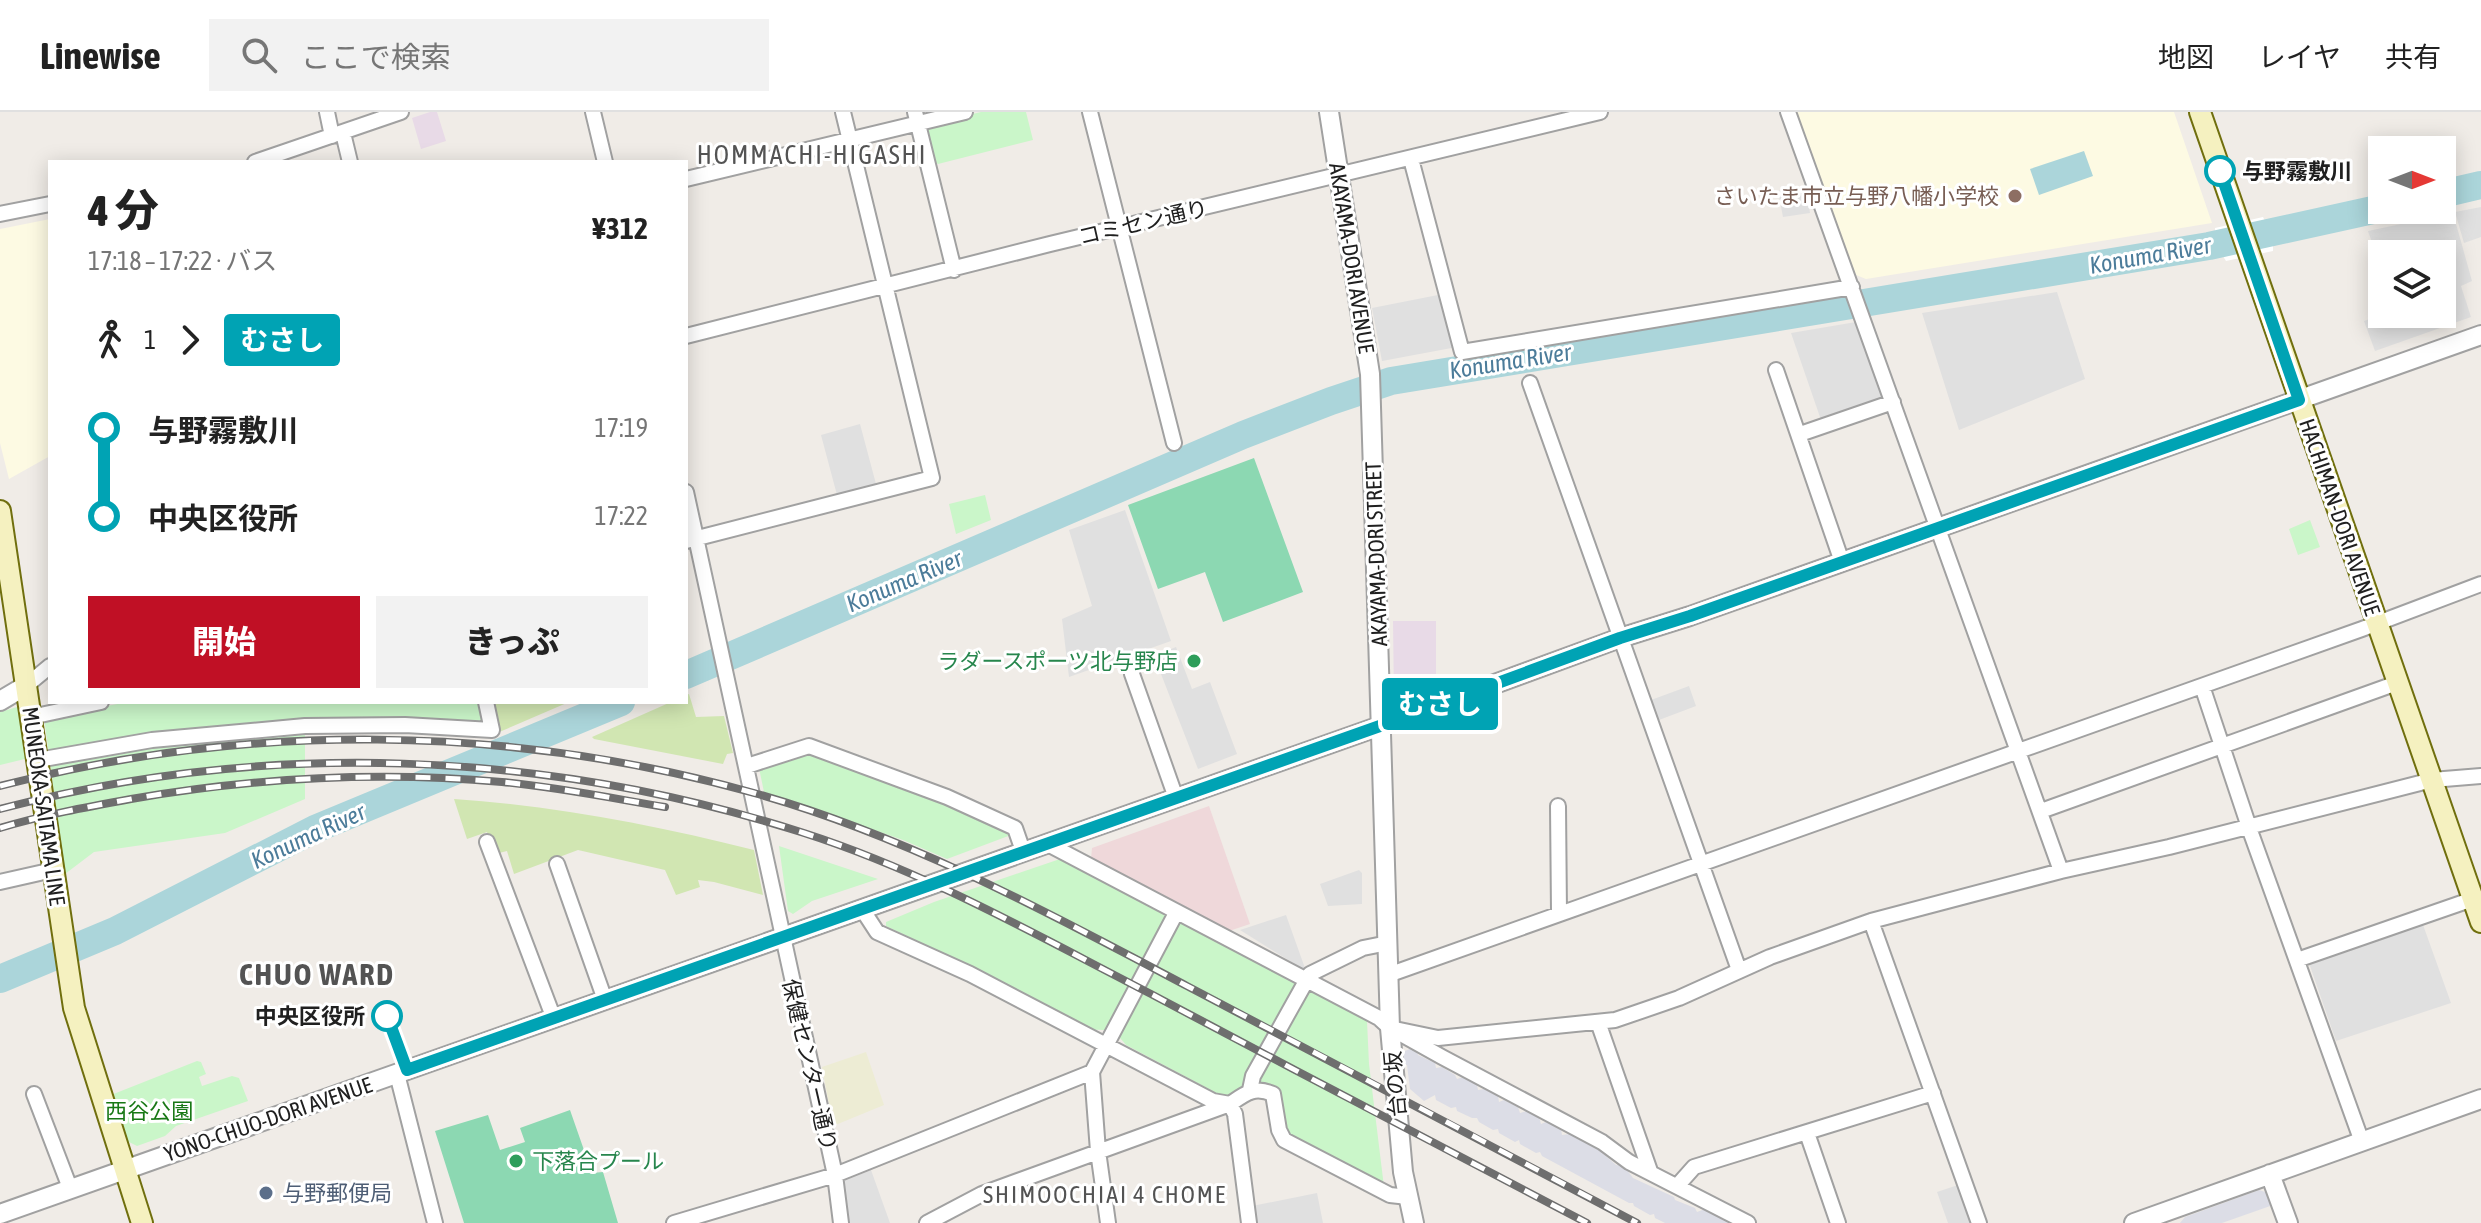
<!DOCTYPE html>
<html lang="ja">
<meta charset="utf-8">
<style>
:root{--surface:#fff;--page:#f2f2f2;--text:#222;--muted:#767676;--line:#e0e0e0;--accent:#c01025}
body{margin:0;font-family:"Asap Condensed","Noto Sans JP",sans-serif;background:var(--page);color:var(--text);height:100vh;display:flex;flex-direction:column;font-size:30px;white-space:nowrap}
*{box-sizing:border-box;margin:0}
p{font-size:26px;color:var(--muted)}
.icon{flex:none;width:44px;height:44px;fill:none;stroke:currentColor;stroke-width:2;stroke-linecap:round;stroke-linejoin:round}
.map{position:relative;flex:1;overflow:hidden}
.panel{position:absolute;left:48px;top:48px;width:640px;height:544px;display:flex;flex-direction:column;background:var(--surface);border-radius:0px;box-shadow:0 4px 20px #0003}
.panel>*{flex:none}
.badge{padding:0 16px;border-radius:6px;font-size:28px;line-height:52px}
.needle{width:52px;rotate:90deg}
.buttons{position:absolute;left:2368px;top:24px;display:grid;gap:16px}
.buttons a{display:grid;place-items:center;width:88px;height:88px;border-radius:0px;background:var(--surface);box-shadow:0 4px 20px #0003;font-size:40px}
.map>.badge{position:absolute;translate:-50% -50%;box-shadow:0 0 0 4px #fff}
.legs{display:flex;align-items:center;gap:12px;height:88px;padding:0 40px;font-size:26px}
.legs p{margin-inline-start:auto}
.headline{display:flex;align-items:center;justify-content:space-between;height:136px;padding:0 40px}
h1{font-size:44px;font-weight:800;line-height:60px}
.button{display:flex;gap:16px;margin-top:auto;padding:16px 40px}
.button a{flex:1;height:92px;border-radius:0px;background:var(--accent);color:#fff;font-size:32px;font-weight:800;line-height:92px;text-align:center}
.button a+a{background:var(--page);color:var(--text)}
ul{padding:0 40px;list-style:none}
li{display:flex;align-items:center;gap:28px;height:88px;font-size:30px}
li i{display:grid;place-items:center;width:12px;height:100%;margin:0 10px;background:currentColor}
li i::after{content:'';width:20px;height:20px;margin:-10px;border:6px solid;border-radius:50%;background:var(--surface)}
li p{margin-inline-start:auto}
li:first-child i{background:linear-gradient(#0000 50%,currentColor 0)}
li:last-child i{background:linear-gradient(currentColor 50%,#0000 0)}
header{display:flex;align-items:center;gap:48px;box-sizing:border-box;height:112px;padding:0 40px;background:var(--surface);border-bottom:2px solid var(--line)}
header strong{font-size:38px}
nav{display:flex;gap:44px;margin-inline-start:auto;font-size:28px}
.search{width:560px;height:72px;background:var(--page);display:flex;align-items:center;gap:20px;box-sizing:border-box;padding:0 28px;border-radius:0px;color:var(--muted);font-size:30px}
.map>svg:first-child{display:block}
.commercial{fill:#efd8da}
.industrial{fill:#e8dae7}
.education{fill:#fdfae3}
.farmland{fill:#edecd4}
.grass{fill:#d1e6b2}
.park{fill:#caf6c9}
.pitch{fill:#8cd8b2}
.parking{fill:#e0e0e0}
.plaza{fill:#dcdde6}
.water{fill:#abd5da}
.pier{fill:#fff}
.lines{fill:none;stroke-linecap:round;stroke-linejoin:round}
.river{stroke:#abd5da;stroke-width:28}
.minor-casing{stroke:#a1a1a1;stroke-width:18}
.tertiary-casing{stroke:#a1a1a1;stroke-width:22}
.secondary-casing{stroke:#706f0e;stroke-width:24}
.minor{stroke:#fff;stroke-width:14}
.tertiary{stroke:#fff;stroke-width:18}
.secondary{stroke:#f5f1c0;stroke-width:20}
.rail-casing{stroke:#6e6e6e;stroke-width:8}
.rail{stroke:#fff;stroke-width:5;stroke-dasharray:15;stroke-linecap:butt}
.line-1-casing{stroke:#fff;stroke-width:18}
.line-1{stroke:#00a3b4;stroke-width:12}
.stop-1-dot{fill:#fff;stroke:#00a3b4;stroke-width:4}
.education-dot{fill:#8d6e63;stroke:#fff;stroke-width:3}
.leisure-dot{fill:#2e9e5b;stroke:#fff;stroke-width:3}
.service-dot{fill:#5c6f8a;stroke:#fff;stroke-width:3}
.labels{text-anchor:middle;dominant-baseline:central;stroke-width:6;stroke-linejoin:round;paint-order:stroke}
.stop-label{font-size:22px;font-weight:bold;fill:#202020;stroke:#fff;text-anchor:start}
.education-label{font-size:22px;fill:#785e54;stroke:#fff;text-anchor:end}
.street-label{font-size:22px;fill:#202020;stroke:#fff}
.leisure-label{font-size:22px;fill:#27864d;stroke:#fff;text-anchor:end}
.park-label{font-size:22px;fill:#187815;stroke:#fff}
.service-label{font-size:22px;fill:#4e5e75;stroke:#fff;text-anchor:start}
.water-label{font-size:24px;font-style:italic;fill:#4c7c9a;stroke:#fff}
.neighbourhood-label{font-size:24px;letter-spacing:2px;fill:#535353;stroke:#fff}
.quarter-label{font-size:26px;letter-spacing:2px;fill:#535353;stroke:#fff}
.district-label{font-size:30px;font-weight:bold;letter-spacing:2px;fill:#535353;stroke:#fff}
</style>
<header>
<strong>Linewise</strong>
<div class="search"><svg class="icon" aria-label="search" viewBox="0 0 24 24"><circle cx="10" cy="10" r="6"/><path d="M15 15l6 6"/></svg>ここで検索</div>
<nav><a>地図</a><a>レイヤ</a><a>共有</a></nav>
</header>
<div class="map">
<svg width="2481" height="1111" viewBox="0 0 2481 1111">
<rect width="100%" height="100%" fill="#f0ece7"/>
<path class="commercial" d="M1209,694L1250,812L1229,819L1091,747L1092,736Z"/>
<path class="industrial" d="M430,0H437L446,29L421,37L412,6Z
M1393,509H1436V572L1394,588Z"/>
<path class="education" d="M1796,0H2174L2212,111L1866,167L1856,163Z
M50,107V344L9,367L0,331V117Z"/>
<path class="farmland" d="M866,940L884,993L833,1014L822,955Z"/>
<path class="grass" d="M689,582L696,605L724,604L733,641L727,642L723,652L594,627L592,625L671,590H686V583Z
M490,590H569L497,621Z
M454,687C556,694 654,713 754,738L763,783L714,770L698,768L700,775L676,783L665,758L578,738L514,762L507,739L495,742L487,720L467,727Z"/>
<path class="park" d="M981,0H1026L1033,28L938,52L932,49L925,17L927,13Z
M985,383L991,408L956,422L949,392Z
M2310,408L2320,435L2298,443L2289,417Z
M128,590H481L484,608L479,613L402,606L305,608V687L225,721L94,740L65,762L44,606Z
M17,595L21,596L29,646L0,653V600Z
M808,639L883,663L1008,717L1011,723L947,747L903,728L764,680L759,656Z
M779,734L878,767L812,789L793,802L788,799Z
M1060,747L1367,909L1369,952L1384,1075L1295,1027L1285,1016L1277,977L1252,970L1239,981L1224,985L1126,933C1117,921 1109,917 1095,918L997,867L886,814V810L934,790Z
M197,949L201,950L206,962L199,965L202,974L232,964L239,966L248,989L176,1014L165,1024L137,1034L127,1029L111,983Z"/>
<path class="pitch" d="M1254,346L1303,480L1223,510L1205,460L1158,477L1128,393Z
M570,998L592,1061L603,1060L618,1111H464L435,1019L488,1003L500,1038L525,1030L520,1016Z"/>
<path class="parking" d="M1806,74L1810,101L1783,105L1778,79Z
M2481,95V125L2464,131L2455,100Z
M2453,101L2472,169L2461,174L2471,205L2375,239L2364,209L2383,202H2442V142H2382V159L2368,119Z
M2057,180L2085,267L1959,318L1922,201Z
M1443,182L1457,235L1382,249L1372,196Z
M1856,210L1883,283L1881,288L1821,308L1791,221Z
M860,312L876,372L837,383L821,323Z
M1125,398L1171,529L1069,565L1062,507L1092,494L1069,418Z
M1176,535L1192,577L1210,570L1237,642L1198,657L1154,544Z
M1689,574L1696,594L1659,608L1651,588Z
M1359,758L1362,761V792L1328,794L1320,772Z
M1286,803L1306,859L1240,818Z
M2422,810L2451,891L2336,929L2309,851Z
M871,1058L890,1111H849L841,1070Z
M1961,1072L1975,1111H1948L1937,1080Z
M1317,1081L1323,1111H1254L1252,1094Z"/>
<path class="plaza" d="M1410,937L1416,938L1418,943L1435,951L1436,956L1442,955L1455,963L1457,967L1463,965L1477,973L1478,978L1484,977L1498,984L1499,990L1504,988L1518,995L1520,1001L1527,999L1539,1005L1541,1012L1546,1010L1561,1017L1562,1023L1570,1022L1598,1037L1616,1053L1624,1054L1633,1066L1674,1085L1675,1088L1695,1096L1697,1100L1705,1097L1732,1111H1665L1655,1106L1654,1102L1650,1103L1634,1094L1633,1091H1629L1542,1044L1540,1040L1536,1041L1520,1032L1519,1028L1515,1030L1499,1021L1498,1017L1493,1018L1479,1010L1477,1006H1472L1457,999L1456,995L1451,996L1436,988L1435,983L1424,989L1410,977L1407,953L1404,952L1403,947L1405,939Z
M2259,1078L2268,1081L2273,1093L2222,1111H2180L2185,1105Z"/>
<path class="water" d="M2084,39L2093,64L2039,83L2030,57Z"/>
<path class="pier" d="M2263,105L2273,124V139L2226,149L2216,133L2215,116Z"/>
<g class="lines">
<path class="river" d="M2442,82L2481,73
M686,563L1243,323L1331,289L1391,269L2209,134L2382,96
M0,867L115,819L315,717L621,590"/>
<defs>
<path id="minor" d="M327,0L332,24
M593,0L605,50
M915,0L954,158
M1090,0L1174,331
M1788,0L2061,759
M343,21L350,50
M1411,47L1462,240L1852,175
M255,50L401,0
M686,67L965,0
M0,102L50,92
M686,224L1050,132L1600,0
M1776,258L1842,450
M1530,271L1739,858
M1800,322L1893,290
M686,380L835,1063L841,1111
M686,429L932,366L843,0
M1132,562L1176,686
M27,573L50,554
M2202,574L2252,724L2362,1030
M31,605L101,590
M38,648L152,628L305,614L405,613L492,618L486,590
M747,654L809,634L947,685L1015,716L1023,739
M1558,694L1559,801
M2041,699L2397,571
M487,730L554,907
M1046,731L1379,906L1390,916L1442,945L1602,1030L1629,1050L1748,1111
M557,752L605,888
M0,770L53,758
M862,797L877,820L970,862L1213,989L1230,992
M1871,809L1979,1111
M2297,848L2473,787
M1388,863L2362,517L2481,472
M1598,910L1650,1059
M1390,916L1438,926L1615,908L1679,886L1770,845L1871,809L2061,759L2169,735L2432,668L2481,664
M397,962L435,1111
M1250,978L1253,964L1310,862L1363,836L1388,831
M34,982L70,1076
M1230,992L1235,1002L1249,1111
M1807,1021L1838,1111
M1678,1073L1694,1055L1933,981
M674,1111L835,1063L1092,960
M927,1111L982,1082L1230,992C1246,981 1254,974 1273,982L1279,1018L1284,1028L1390,1083L1408,1085
M1108,1111L1098,1039L1092,960L1176,801"/>
<path id="tertiary" d="M1329,0L1370,262L1390,916L1403,1060L1414,1111
M0,589L27,573
M2270,1062L2288,1111
M0,1102L1394,609L1620,526L1690,504L2481,223
M2134,1111L2481,987"/>
<path id="secondary" d="M2200,0L2481,810
M0,399L74,896L142,1111"/>
</defs>
<use href="#minor" class="minor-casing"/>
<use href="#tertiary" class="tertiary-casing"/>
<use href="#secondary" class="secondary-casing"/>
<use href="#minor" class="minor"/>
<use href="#tertiary" class="tertiary"/>
<use href="#secondary" class="secondary"/>
<defs>
<path id="rail" d="M0,674C248,610 507,612 754,681C907,724 1047,800 1187,874C1337,952 1487,1031 1637,1111
M0,697C264,627 545,638 804,721C926,760 1038,824 1151,882C1296,959 1442,1035 1587,1111
M0,716C43,703 87,695 131,687C253,666 378,659 502,670C556,675 611,686 665,695"/>
</defs>
<use href="#rail" class="rail-casing"/>
<use href="#rail" class="rail"/>
</g>
<g class="lines">
<defs>
<path id="line-1" d="M387,904L407,958L1394,609L1620,526L1690,504L2299,288L2220,59"/>
</defs>
<use href="#line-1" class="line-1-casing"/>
<use href="#line-1" class="line-1"/>
</g>
<g class="stop-1-dot">
<circle cx="2220" cy="59" r="14"/>
<circle cx="387" cy="904" r="14"/>
</g>
<circle class="education-dot" cx="2015" cy="84" r="8"/>
<g class="leisure-dot">
<circle cx="1194" cy="549" r="8"/>
<circle cx="516" cy="1049" r="8"/>
</g>
<circle class="service-dot" cx="266" cy="1081" r="8"/>
<g class="labels">
<g class="stop-label">
<text x="2242" y="59">与野霧敷川</text>
<text x="365" y="904" text-anchor="end">中央区役所</text>
</g>
<g class="education-label">
<text x="1999" y="84">さいたま市立与野八幡小学校</text>
</g>
<g class="street-label">
<text transform="translate(1143 110) rotate(-13)">コミセン通り</text>
<text transform="translate(1352 146) rotate(81)">AKAYAMA-DORI AVENUE</text>
<text transform="translate(2340 405) rotate(71)">HACHIMAN-DORI AVENUE</text>
<text transform="translate(1376 442) rotate(-92)">AKAYAMA-DORI STREET</text>
<text transform="translate(44 694) rotate(82)">MUNEOKA-SAITAMA LINE</text>
<text transform="translate(810 953) rotate(77)">保健センター通り</text>
<text transform="translate(1395 972) rotate(-95)">台の坂</text>
<text transform="translate(268 1007) rotate(-19)">YONO-CHUO-DORI AVENUE</text>
</g>
<g class="leisure-label">
<text x="1178" y="549">ラダースポーツ北与野店</text>
<text x="532" y="1049" text-anchor="start">下落合プール</text>
</g>
<g class="park-label">
<text x="149" y="999">西谷公園</text>
</g>
<g class="service-label">
<text x="282" y="1081">与野郵便局</text>
</g>
<g class="water-label">
<text transform="translate(2150 143) rotate(-10)">Konuma River</text>
<text transform="translate(1510 249) rotate(-9)">Konuma River</text>
<text transform="translate(904 469) rotate(-23)">Konuma River</text>
<text transform="translate(308 724) rotate(-25)">Konuma River</text>
</g>
<g class="neighbourhood-label">
<text x="1105" y="1082">SHIMOOCHIAI 4 CHOME</text>
</g>
<g class="quarter-label">
<text x="812" y="43">HOMMACHI-HIGASHI</text>
</g>
<g class="district-label">
<text x="317" y="862">CHUO WARD</text>
</g>
</g>
</svg>
<div class="buttons">
<a><svg class="needle" viewBox="-14 -14 28 28"><path d="M0-13l5 13h-10z" fill="#e53935"/><path d="M0 13l5-13h-10z" fill="#767676"/></svg></a>
<a><svg class="icon" aria-label="layers" viewBox="0 0 24 24"><path d="M12 4l9 5-9 5-9-5zM3 14l9 5 9-5"/></svg></a>
</div>
<b class="badge" style="left:1440px;top:592px;background:#00a3b4;color:#fff">むさし</b>
<section class="panel">
<div class="headline"><div><h1>4 分</h1><p>17:18 – 17:22 · バス</p></div><b>¥312</b></div>
<div class="legs"><svg class="icon" aria-label="walk" viewBox="0 0 24 24"><circle cx="13" cy="4" r="2"/><path d="M13 8l-2 6 4 7M11 14l-3 7M7 12l3-4h3l4 4"/></svg>1<svg class="icon" aria-label="forward" viewBox="0 0 24 24"><path d="M9 5l7 7-7 7"/></svg><b class="badge" style="background:#00a3b4;color:#fff">むさし</b></div>
<ul>
<li><i style="color:#00a3b4"></i><b>与野霧敷川</b><p>17:19</p></li>
<li><i style="color:#00a3b4"></i><b>中央区役所</b><p>17:22</p></li>
</ul>
<div class="button"><a>開始</a><a>きっぷ</a></div>
</section>
</div>
